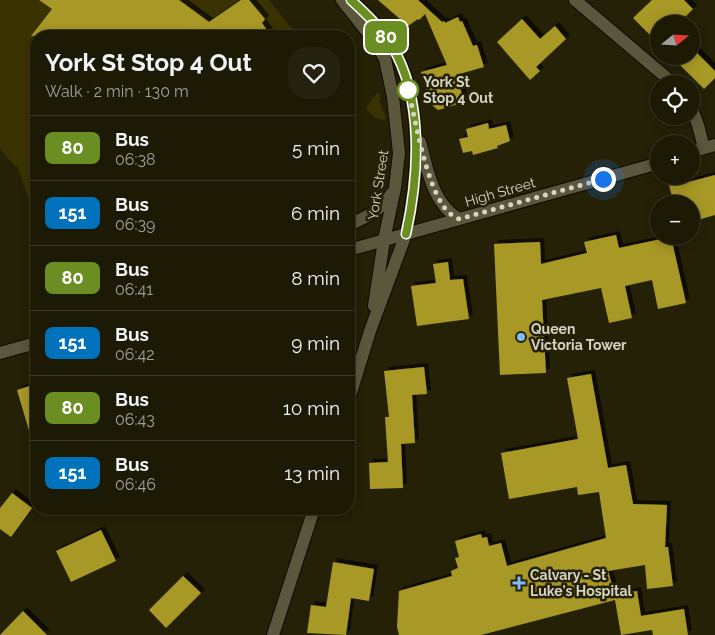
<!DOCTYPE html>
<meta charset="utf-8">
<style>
:root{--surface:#1c1905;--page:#25220f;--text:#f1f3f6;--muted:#a0a09a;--line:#3a3827}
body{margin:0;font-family:Raleway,sans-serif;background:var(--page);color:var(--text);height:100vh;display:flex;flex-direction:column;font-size:19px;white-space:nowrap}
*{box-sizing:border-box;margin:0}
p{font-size:16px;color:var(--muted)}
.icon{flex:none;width:28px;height:28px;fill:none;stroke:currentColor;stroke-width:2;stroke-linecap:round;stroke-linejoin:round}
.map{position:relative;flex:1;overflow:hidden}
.side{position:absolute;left:30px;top:30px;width:325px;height:485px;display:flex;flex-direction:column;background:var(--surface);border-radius:20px;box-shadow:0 2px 12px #0003,0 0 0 1px var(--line)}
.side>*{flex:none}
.badge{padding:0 10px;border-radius:8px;font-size:18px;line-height:32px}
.needle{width:32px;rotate:72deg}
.fabs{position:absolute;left:650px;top:15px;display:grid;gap:10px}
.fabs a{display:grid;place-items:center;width:50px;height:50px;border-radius:50%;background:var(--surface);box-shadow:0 2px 12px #0003,0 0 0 1px var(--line);font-size:25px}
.you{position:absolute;width:25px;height:25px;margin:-12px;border:4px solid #fff;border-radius:50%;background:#1a73e8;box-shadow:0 0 0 8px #1a73e833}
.map>.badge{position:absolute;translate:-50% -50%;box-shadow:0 0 0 2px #fff}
.round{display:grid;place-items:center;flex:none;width:52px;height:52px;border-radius:20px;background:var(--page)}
.summary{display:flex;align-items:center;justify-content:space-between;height:85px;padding:0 15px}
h1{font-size:24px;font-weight:700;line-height:38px}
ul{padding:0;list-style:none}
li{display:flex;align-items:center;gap:15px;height:65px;padding:0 15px;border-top:1px solid var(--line)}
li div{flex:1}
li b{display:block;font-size:19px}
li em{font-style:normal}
li .badge{min-width:55px;font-weight:700;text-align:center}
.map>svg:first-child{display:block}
.green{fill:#3a3200}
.building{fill:#a89827;filter:url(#shadow)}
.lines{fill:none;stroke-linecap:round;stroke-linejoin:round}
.street-casing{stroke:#0f0a00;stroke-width:14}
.secondary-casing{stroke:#0f0a00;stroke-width:14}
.street{stroke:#5b573c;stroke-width:12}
.secondary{stroke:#5b573c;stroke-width:12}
.line-casing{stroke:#fff;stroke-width:11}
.line{stroke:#6b8e23;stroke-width:8}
.walk{stroke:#d6d4c5;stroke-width:5;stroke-dasharray:0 9}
.stop-dot{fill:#fff;stroke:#6b8e23;stroke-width:2.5}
.poi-dot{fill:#81bcfa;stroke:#252107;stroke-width:2}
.labels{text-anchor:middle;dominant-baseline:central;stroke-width:5;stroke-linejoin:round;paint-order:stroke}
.stop-label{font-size:14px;font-weight:bold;fill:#d6d4c5;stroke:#252107;text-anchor:start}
.street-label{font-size:14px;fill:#d6d4c5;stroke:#252107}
.poi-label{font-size:14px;font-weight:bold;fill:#d6d4c5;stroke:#252107;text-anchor:start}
</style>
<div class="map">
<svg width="715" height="635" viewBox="0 0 715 635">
<defs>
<filter id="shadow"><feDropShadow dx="4" dy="-4" stdDeviation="0" flood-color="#0009"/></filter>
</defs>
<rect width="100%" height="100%" fill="#252107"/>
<path class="green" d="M0,0H269L298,36H36V219L17,166H15L0,149Z
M379,92L381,99L379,100L386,118L385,121L374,117L366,109L373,97Z"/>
<path class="building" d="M39,0H179L209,22L241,0H249L265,19L262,23L271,36H31L52,9Z
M378,0H418L442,22L444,21L445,23L458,17L460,22L462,21L473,46L477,45L484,67L456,75L463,97L459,104L438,110L433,106L429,89L426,90L421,72L447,65L425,14L419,20L418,19L408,26Z
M652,0H684L693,9L678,24H659V44L633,18Z
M522,19L540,39L555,26L566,39L536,67L540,71L530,80L497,42Z
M691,47L715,71V78L704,89L671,56H691Z
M488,123L489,129L506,125L510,141L497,146L498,148L473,155L472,151L463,153L459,139L468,137L466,129Z
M715,175V215L691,222V204H674L669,185L684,181L685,183Z
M616,235L619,248L671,237L686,303L658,309L652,280L625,286L632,318L609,323L601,288L542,300L546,373L500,375L494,244L540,242L541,264L587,253L584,242Z
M448,262L450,280L463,279L469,319L417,326L411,286L436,283L433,264Z
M424,367L427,394L412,395L415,443L401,444L403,488L370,489L369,463L388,462L385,417H389L384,371Z
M591,374L608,468L626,465L633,504L667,505L665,547H668L673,586L647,589L645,565L608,571L615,595L637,591L641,616L684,609L688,635H653L652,630L621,635L615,600L481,635H399L397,627L399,591L452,576L451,571L458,568L455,558L459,557L455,541L481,534L482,538L487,537L489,546L501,543L507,566L606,538L599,492L578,495L577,487L509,499L501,453L578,439L567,378Z
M36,384V443L33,444L17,390Z
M12,493L32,508L11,537L0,529V508Z
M101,530L116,561L71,582L56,551Z
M333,562L374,569L369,601L351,598L346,635L307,633L311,605L326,607Z
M183,576L201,593L166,628L149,610Z
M23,611L47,635H0Z"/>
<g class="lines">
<defs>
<path id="street" d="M575,0L674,84
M691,106L698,125L704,148
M374,306L384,240
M349,399L370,331L406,234
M273,635L314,509"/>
<path id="secondary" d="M342,0L376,43L385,59L393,97L399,153L395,188L384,240
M351,0C366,14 382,28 392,46C424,100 419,175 406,234
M420,142C428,170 432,203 459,219
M691,152L715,145
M349,225C367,217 381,210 392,193
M349,250L659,163
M0,353L36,343"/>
</defs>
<use href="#street" class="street-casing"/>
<use href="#secondary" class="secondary-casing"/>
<use href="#street" class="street"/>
<use href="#secondary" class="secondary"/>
</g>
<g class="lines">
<defs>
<path id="line" d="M351,0C366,14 381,28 392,46C424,100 419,175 406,234"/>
</defs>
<use href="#line" class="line-casing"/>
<use href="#line" class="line"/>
<path class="walk" d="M408,90V89C416,122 425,180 444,207C448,213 453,216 459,219L603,179"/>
</g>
<circle class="stop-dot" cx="408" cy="90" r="10"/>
<g class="poi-dot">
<circle cx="521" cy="337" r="5"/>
<path d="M516.5 575.5h5v5h5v5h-5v5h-5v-5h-5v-5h5z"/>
</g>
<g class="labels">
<g class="stop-label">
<text x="423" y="82">York St<tspan x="423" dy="16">Stop 4 Out</tspan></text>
</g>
<g class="street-label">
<text transform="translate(378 185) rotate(-81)">York Street</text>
<text transform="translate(500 192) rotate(-16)">High Street</text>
</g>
<g class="poi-label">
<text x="531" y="329">Queen<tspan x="531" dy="16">Victoria Tower</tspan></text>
<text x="530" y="575">Calvary - St<tspan x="530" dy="16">Luke's Hospital</tspan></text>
</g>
</g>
</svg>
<div class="fabs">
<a><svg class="needle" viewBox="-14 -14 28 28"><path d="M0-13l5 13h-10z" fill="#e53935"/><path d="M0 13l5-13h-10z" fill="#a0a09a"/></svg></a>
<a><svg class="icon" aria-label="locate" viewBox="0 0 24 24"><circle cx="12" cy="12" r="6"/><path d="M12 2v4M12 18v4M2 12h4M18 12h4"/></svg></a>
<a>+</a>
<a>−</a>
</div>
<div class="you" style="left:603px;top:179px"></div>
<b class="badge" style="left:386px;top:37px;background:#6b8e23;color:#fff">80</b>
<section class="side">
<div class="summary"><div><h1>York St Stop 4 Out</h1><p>Walk · 2 min · 130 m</p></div><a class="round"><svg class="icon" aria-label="heart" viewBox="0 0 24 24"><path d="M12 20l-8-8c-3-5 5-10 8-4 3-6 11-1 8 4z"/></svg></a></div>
<ul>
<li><span class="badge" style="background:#6b8e23;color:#fff">80</span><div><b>Bus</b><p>06:38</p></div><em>5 min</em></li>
<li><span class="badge" style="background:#0072bc;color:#fff">151</span><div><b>Bus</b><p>06:39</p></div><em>6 min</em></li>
<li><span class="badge" style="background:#6b8e23;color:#fff">80</span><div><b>Bus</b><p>06:41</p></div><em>8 min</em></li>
<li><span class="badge" style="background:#0072bc;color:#fff">151</span><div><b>Bus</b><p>06:42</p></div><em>9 min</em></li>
<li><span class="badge" style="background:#6b8e23;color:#fff">80</span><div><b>Bus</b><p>06:43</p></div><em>10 min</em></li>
<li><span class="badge" style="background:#0072bc;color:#fff">151</span><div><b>Bus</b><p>06:46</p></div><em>13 min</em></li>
</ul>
</section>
</div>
